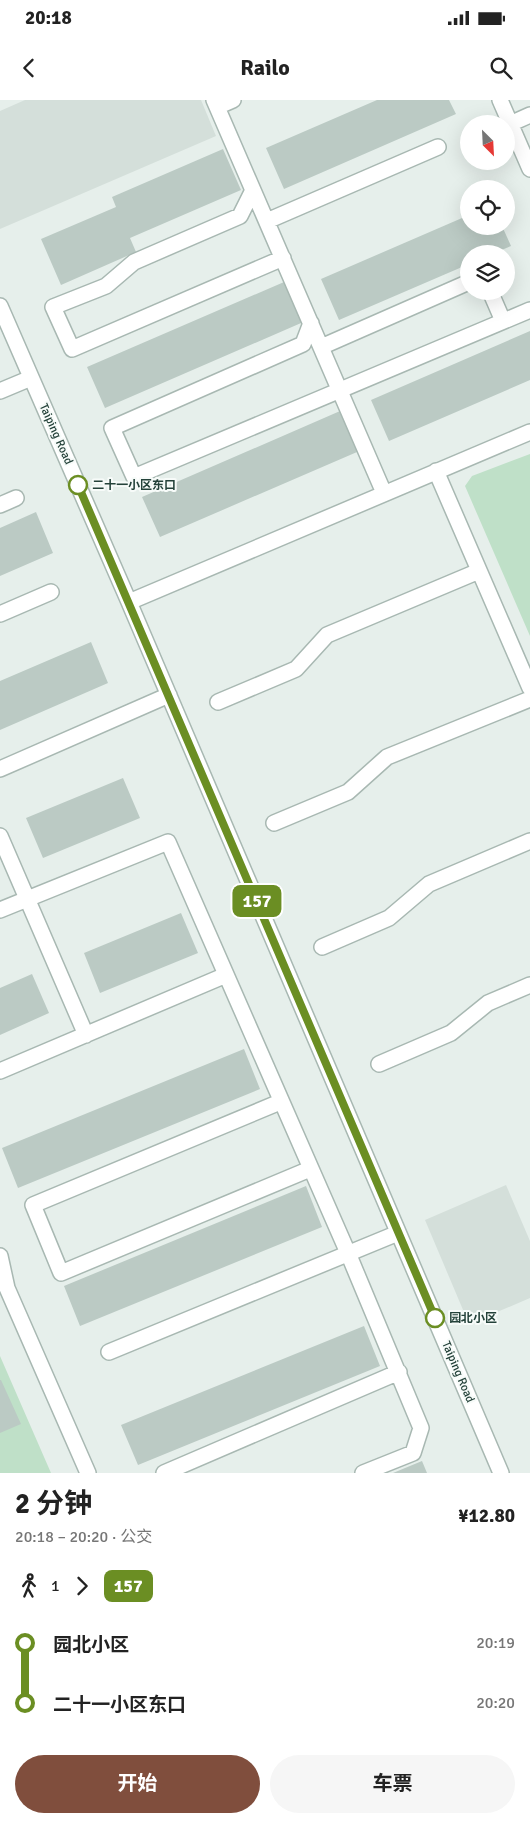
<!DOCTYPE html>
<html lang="zh">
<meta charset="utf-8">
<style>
:root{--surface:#fff;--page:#f6f6f6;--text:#222;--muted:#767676;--accent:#804e3d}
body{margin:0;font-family:Signika,"Noto Sans SC",sans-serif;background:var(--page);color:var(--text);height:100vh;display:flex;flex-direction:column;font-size:19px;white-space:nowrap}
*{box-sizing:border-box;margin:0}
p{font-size:16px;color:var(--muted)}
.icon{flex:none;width:28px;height:28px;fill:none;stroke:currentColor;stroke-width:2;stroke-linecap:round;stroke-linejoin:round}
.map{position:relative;height:1373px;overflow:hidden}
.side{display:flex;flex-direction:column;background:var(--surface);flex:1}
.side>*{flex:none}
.badge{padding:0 10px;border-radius:8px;font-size:18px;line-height:32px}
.needle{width:32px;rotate:156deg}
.buttons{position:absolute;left:460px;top:15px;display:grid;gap:10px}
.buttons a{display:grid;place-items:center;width:55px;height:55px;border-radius:50%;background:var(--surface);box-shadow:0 5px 20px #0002;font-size:25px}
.map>.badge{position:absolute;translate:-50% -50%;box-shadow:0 0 0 2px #fff}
.legs{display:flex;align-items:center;gap:8px;height:55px;padding:0 15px;font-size:16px}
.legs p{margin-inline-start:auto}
.head{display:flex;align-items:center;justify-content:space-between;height:85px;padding:0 15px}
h1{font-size:28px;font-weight:700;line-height:38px}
.primary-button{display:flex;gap:10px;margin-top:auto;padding:10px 15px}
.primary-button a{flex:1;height:58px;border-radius:30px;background:var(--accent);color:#fff;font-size:20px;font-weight:700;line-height:58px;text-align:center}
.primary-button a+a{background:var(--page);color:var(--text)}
ul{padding:0 15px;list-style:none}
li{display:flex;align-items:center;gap:18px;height:60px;font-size:19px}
li i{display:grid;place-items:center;width:8px;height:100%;margin:0 6px;background:currentColor}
li i::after{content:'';width:12px;height:12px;margin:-6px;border:4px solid;border-radius:50%;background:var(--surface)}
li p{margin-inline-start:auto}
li:first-child i{background:linear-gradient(#0000 50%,currentColor 0)}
li:last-child i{background:linear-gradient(currentColor 50%,#0000 0)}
.status{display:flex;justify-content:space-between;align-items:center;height:35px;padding:0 25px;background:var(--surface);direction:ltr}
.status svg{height:14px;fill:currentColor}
header{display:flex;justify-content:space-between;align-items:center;height:65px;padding:0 15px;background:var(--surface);font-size:22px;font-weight:700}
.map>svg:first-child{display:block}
.built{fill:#d4dfda}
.green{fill:#bfe0c8}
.building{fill:#bbcac4}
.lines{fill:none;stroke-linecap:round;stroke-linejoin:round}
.minor-casing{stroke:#a8b8b2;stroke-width:18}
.minor{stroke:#fff;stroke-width:15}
.line-1-casing{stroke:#fff;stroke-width:11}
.line-1{stroke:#6b8e23;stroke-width:8}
.stop-1-dot{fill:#fff;stroke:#6b8e23;stroke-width:2.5}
.labels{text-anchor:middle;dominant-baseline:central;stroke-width:4;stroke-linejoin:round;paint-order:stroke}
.street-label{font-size:12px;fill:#24423a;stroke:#f7fbf9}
.stop-label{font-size:12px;font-weight:bold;fill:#24423a;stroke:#f7fbf9;text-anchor:start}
</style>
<div class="status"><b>20:18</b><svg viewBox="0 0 49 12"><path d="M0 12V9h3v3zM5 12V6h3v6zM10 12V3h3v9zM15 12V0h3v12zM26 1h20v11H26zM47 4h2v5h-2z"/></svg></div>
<header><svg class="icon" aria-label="back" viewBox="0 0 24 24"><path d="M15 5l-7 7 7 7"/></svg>Railo<svg class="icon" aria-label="search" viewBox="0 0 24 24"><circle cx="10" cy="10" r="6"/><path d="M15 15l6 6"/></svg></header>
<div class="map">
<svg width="530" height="1373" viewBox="0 0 530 1373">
<rect width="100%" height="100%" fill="#e6efeb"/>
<path class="built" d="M25,0H201L216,36L0,129V11Z
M506,1085L530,1141V1198L469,1224L425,1120Z"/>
<path class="green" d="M530,354V536L465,386L472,376Z
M0,1256L51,1373H0Z"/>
<path class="building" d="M377,0H449L456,14L284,89L266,48Z
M223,49L241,90L130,138L136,152L61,185L41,139L116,107L112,97Z
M469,115V126H502L511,146L492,154H469V164L339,220L321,179Z
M291,179L308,220L105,308L87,267Z
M530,231V280L389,341L371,300Z
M347,308L364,349L160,437L142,397Z
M36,412L53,453L0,476V428Z
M91,542L108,583L0,630V581Z
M123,678L140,718L43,758L26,718Z
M181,813L198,853L100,893L84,853Z
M32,874L49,913L0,935V888Z
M244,949L260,989L18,1088L2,1048Z
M306,1086L322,1127L80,1226L64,1186Z
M364,1226L380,1266L138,1365L121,1325Z
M0,1280H1L21,1324L0,1333Z
M422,1361L427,1373H393Z"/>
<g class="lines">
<defs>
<path id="minor" d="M214,0L384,393
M500,0L530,69
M217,7L233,0
M510,24L530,15
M253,90L240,116L134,162L106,186L53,207L72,249L283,158
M267,121L438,47
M490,191L503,221
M0,206L129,502L501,1373
M311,223L303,244L112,328L134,377L530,210
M321,247L469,182
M0,291L31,278
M436,371L530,588
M0,405L16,398
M129,502L530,332
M0,514L51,492
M218,602L296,569L327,535L479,471
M0,669L169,595
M274,723L348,692L387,657L530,599
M0,736L86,935
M0,810L168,742L348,1153L421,1328L413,1353L363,1373
M322,847L389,818L429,784L530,741
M379,964L451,933L488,903L530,885
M0,971L226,875
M280,1002L33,1105L61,1173L310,1069
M0,1156L7,1188L88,1373
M109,1252L398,1133
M164,1373L399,1272"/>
</defs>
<use href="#minor" class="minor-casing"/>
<use href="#minor" class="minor"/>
</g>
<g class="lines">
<defs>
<path id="line-1" d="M78,385L435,1218"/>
</defs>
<use href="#line-1" class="line-1-casing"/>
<use href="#line-1" class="line-1"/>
</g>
<g class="stop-1-dot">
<circle cx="78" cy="385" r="9"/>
<circle cx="435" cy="1218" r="9"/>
</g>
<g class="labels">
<g class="street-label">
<text transform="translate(56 334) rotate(66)">Taiping Road</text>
<text transform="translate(458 1272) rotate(67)">Taiping Road</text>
</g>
<g class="stop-label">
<text x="92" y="385">二十一小区东口</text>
<text x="449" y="1218">园北小区</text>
</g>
</g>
</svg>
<div class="buttons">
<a><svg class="needle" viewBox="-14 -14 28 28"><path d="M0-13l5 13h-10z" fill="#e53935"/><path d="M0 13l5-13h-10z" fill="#767676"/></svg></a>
<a><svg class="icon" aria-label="locate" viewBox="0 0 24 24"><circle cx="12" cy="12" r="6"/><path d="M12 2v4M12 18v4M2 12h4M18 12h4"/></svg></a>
<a><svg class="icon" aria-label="layers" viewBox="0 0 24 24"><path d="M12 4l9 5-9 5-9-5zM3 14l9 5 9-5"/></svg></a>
</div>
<b class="badge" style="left:257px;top:801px;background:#6b8e23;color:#fff">157</b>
</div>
<section class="side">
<div class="head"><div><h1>2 分钟</h1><p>20:18 – 20:20 · 公交</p></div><b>¥12.80</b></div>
<div class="legs"><svg class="icon" aria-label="walk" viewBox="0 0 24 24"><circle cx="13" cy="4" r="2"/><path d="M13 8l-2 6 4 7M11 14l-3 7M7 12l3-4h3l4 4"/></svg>1<svg class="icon" aria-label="forward" viewBox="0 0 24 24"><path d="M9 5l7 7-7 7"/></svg><b class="badge" style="background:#6b8e23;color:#fff">157</b></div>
<ul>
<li><i style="color:#6b8e23"></i><b>园北小区</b><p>20:19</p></li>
<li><i style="color:#6b8e23"></i><b>二十一小区东口</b><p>20:20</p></li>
</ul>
<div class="primary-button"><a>开始</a><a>车票</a></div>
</section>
